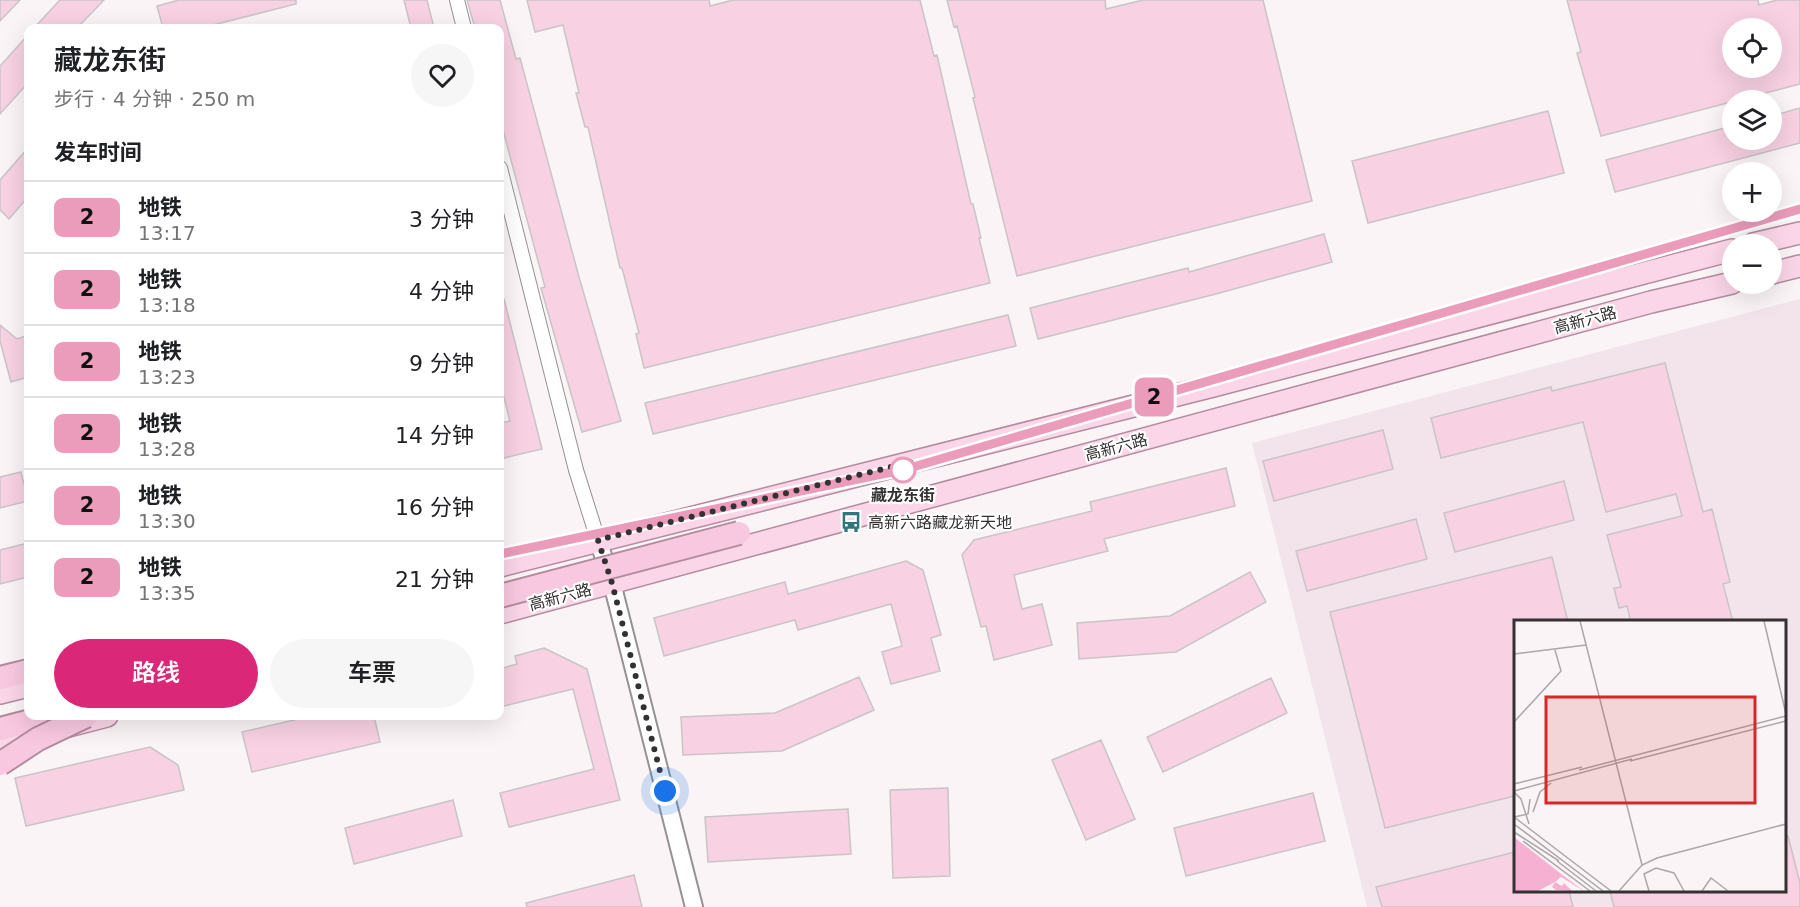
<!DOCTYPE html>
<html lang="zh">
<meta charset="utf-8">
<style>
:root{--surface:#fff;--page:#f6f6f6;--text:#202124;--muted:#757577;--line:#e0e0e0;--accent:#db2777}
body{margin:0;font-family:"DejaVu Sans","Noto Sans SC",sans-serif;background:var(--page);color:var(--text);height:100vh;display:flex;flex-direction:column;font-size:22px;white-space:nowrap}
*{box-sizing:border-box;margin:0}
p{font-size:20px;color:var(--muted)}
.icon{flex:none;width:33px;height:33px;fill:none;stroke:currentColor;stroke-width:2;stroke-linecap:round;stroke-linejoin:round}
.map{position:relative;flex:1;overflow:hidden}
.details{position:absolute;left:24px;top:24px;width:480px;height:696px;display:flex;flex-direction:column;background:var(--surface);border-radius:12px;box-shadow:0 6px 24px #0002}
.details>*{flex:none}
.badge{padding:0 12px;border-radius:9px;font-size:21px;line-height:39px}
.controls{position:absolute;left:1722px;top:18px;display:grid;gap:12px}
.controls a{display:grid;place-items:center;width:60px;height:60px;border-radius:50%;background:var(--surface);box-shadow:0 6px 24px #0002;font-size:30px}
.you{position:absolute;width:30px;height:30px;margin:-15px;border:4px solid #fff;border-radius:50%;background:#1a73e8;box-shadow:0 0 0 9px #1a73e833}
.map>.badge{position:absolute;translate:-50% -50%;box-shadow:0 0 0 3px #fff}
h2{padding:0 30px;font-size:22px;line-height:54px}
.round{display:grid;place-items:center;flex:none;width:63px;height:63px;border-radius:32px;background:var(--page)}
.summary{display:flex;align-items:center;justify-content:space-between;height:102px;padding:0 30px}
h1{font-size:28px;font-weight:600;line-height:45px}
.action{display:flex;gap:12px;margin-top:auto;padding:12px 30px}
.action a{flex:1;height:69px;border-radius:36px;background:var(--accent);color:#fff;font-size:24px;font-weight:600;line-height:69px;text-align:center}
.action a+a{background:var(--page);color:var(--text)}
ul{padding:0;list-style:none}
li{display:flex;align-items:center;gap:18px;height:72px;padding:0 30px;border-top:2px solid var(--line)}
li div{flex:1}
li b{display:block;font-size:22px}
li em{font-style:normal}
li .badge{min-width:66px;font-weight:700;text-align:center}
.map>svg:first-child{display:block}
.built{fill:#f2e4ea;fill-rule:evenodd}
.building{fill:#f8d1e3;stroke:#cac4c7;stroke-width:1.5;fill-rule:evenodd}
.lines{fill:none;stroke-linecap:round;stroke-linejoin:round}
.minor-casing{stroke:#969193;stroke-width:16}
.tertiary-casing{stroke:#969193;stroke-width:20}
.primary-casing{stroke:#b38b9e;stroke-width:24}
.trunk-casing{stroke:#b38b9e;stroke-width:26}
.minor{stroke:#fff;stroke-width:14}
.tertiary{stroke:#fff;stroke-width:16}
.primary{stroke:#fad6e8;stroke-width:21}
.trunk{stroke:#f8c8e0;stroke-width:22}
.trunk-bridge-casing{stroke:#b38b9e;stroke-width:26;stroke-linecap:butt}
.trunk-bridge{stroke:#f8c8e0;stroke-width:22}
.line-casing{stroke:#fff;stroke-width:14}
.line{stroke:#ec9cbb;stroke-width:9}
.walk{stroke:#343132;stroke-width:6;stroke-dasharray:0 10.8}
.stop-dot{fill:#fff;stroke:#ec9cbb;stroke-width:3}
.labels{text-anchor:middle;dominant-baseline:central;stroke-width:4.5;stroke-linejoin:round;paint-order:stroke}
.street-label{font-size:16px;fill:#343132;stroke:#fff}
.stop-label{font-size:16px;font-weight:bold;fill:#343132;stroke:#fff}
.poi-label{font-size:16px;fill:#343132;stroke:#fff;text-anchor:start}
.inset-road{fill:none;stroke:#aba6a8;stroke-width:1.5}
.view{fill:#d62828;fill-opacity:0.15;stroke:#d62828;stroke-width:3}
.inset-edge{fill:none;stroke:#343132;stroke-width:3}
</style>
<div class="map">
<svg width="1800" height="907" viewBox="0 0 1800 907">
<rect width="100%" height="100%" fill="#faf4f6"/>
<path class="built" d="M1800,299V907H1367L1252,443ZM1515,622H1784V890H1515Z"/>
<path class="building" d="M0,0H20L0,21Z
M60,0H104L77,28H34Z
M179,0H296V4L201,28H163L157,6Z
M404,0H427L434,28H411Z
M467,0H500L516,59L520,58L579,277L621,421L582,432L541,288L545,287L500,119V28H475Z
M527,0H709L710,6L733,0H920L934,56L937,55L971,204H973L981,238H979L990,283L644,368L636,334L639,333L622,268H620L588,127H585L576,93H579L563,25L535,32Z
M947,0H1105L1106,9L1143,0H1263L1312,201L1017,276L973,98L975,97L957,26L954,27Z
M1567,0H1758L1759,5L1777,0H1800V84L1601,136L1577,53L1581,52ZM1732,28H1772V68H1732Z
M28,35V83L0,114V66Z
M1800,108V143L1615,192L1606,160L1732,126V140H1772V116Z
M1548,111L1564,173L1368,223L1352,161Z
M28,148V197L9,219L0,210V180Z
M1324,234L1332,262L1216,294L1038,339L1030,308L1188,268L1189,272Z
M500,299H504L542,449L500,459V423L510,421L501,386L500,387Z
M1008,315L1016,346L653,434L645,403Z
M0,325L17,339L28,335V377L11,382L0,341Z
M1665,363L1703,512L1712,509L1730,582L1723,584L1733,622H1631L1627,606L1619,608L1614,588L1621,587L1607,535L1682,516L1676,494L1606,512L1583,422L1441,458L1431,418L1551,387L1552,391Z
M1383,430L1393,469L1274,501L1263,461Z
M1226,468L1235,506L1104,539L1108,551L1014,575L1022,609L1042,604L1052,645L994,660L986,626L981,627L962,555L974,540L1092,511L1090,502Z
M21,472L28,501L0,508V477Z
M1564,481L1574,520L1455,552L1444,513Z
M1416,519L1427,559L1307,591L1296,551Z
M28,543V577L0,584V550Z
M1552,557L1568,622H1515V796L1385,828L1330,612Z
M906,561L923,570L941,635L931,638L940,671L891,684L882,652L902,646L891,604L798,630L795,620L664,656L654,618L785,582L788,594Z
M1250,572L1266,602L1176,652L1079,659L1077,623L1170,616Z
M544,648L587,669L620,800L509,827L500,793L594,769L573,689L500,707V669L517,664L515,656Z
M859,677L874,710L782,751L683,755L681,717L775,713Z
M1271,678L1287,713L1163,772L1147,737Z
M311,716H374L380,742L252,772L242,732Z
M1101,740L1135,819L1086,840L1052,760Z
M150,747L178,765L184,790L26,826L15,778Z
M948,788L950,876L893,878L890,790Z
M1313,793L1325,841L1186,876L1174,828Z
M453,800L462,836L354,864L345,828Z
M848,809L851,854L708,862L705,817Z
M1788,836L1800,883V907H1614L1610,891H1784V837Z
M1515,852V891H1569L1573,907H1382L1376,887Z
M634,875L642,907H527L526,903Z"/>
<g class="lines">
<defs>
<path id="minor" d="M457,0L464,28
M500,168L576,470L598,540"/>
<path id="tertiary" d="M598,540L612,583L694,907"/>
<path id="primary" d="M1753,244L1800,233
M1772,273L1800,266
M500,566L1213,386L1732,250
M500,613L1651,302L1732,283
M0,693L28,686
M0,744L107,716"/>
<path id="trunk" d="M0,678L28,671
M0,729L50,716"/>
</defs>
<use href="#minor" class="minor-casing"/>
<use href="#tertiary" class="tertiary-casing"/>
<use href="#primary" class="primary-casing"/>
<use href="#trunk" class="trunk-casing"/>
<use href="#minor" class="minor"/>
<use href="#tertiary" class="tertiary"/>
<use href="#primary" class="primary"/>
<use href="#trunk" class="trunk"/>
<defs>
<path id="trunk-bridge" d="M500,596L739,533
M0,764L38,739L86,716"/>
</defs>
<use href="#trunk-bridge" class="trunk-bridge-casing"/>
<use href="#trunk-bridge" class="trunk-bridge"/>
</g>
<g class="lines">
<defs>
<path id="line" d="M500,554L906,469L1800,209"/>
</defs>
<use href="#line" class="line-casing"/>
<use href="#line" class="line"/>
<path class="walk" d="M665,791L612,583L598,540L911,462L903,470"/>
</g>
<defs>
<symbol id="bus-bare" viewBox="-9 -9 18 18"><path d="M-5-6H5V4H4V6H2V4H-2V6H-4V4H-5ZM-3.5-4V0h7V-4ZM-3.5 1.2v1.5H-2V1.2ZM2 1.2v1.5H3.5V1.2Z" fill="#2e787b" stroke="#fff" stroke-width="2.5" paint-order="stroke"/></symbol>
</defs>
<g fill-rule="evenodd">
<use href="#bus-bare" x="836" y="507" width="30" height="30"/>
</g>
<circle class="stop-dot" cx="903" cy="470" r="12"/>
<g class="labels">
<g class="street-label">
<text transform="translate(1585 320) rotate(-15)">高新六路</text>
<text transform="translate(1116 447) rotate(-15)">高新六路</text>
<text transform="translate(560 597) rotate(-15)">高新六路</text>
</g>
<g class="stop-label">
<text x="903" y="495">藏龙东街</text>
</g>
<g class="poi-label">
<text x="868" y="522">高新六路藏龙新天地</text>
</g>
</g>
<g transform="translate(1514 620)">
<rect width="272" height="272" fill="#faf4f6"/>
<path d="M0,217L46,253L70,271L47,257L41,262L48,266L50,263L58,271L42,270L38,267L41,262L24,271H0Z" fill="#f6b0d2"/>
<path class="inset-road" d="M66,1L128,245M250,1L272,94M0,34L72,25M0,102L47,51L41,30M116,141L272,101M65,150L272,96M0,164L68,147M0,171L118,139M0,172L7,179L15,204M19,192L26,172L37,163M0,197L97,271M0,197L14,194L16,179M0,204L89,271M0,212L45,241M9,221L76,271M43,241L82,271M105,271L128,245L143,238L272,204M135,271L130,254L142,248L160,253L170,271M188,271L197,258L214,271"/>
<path class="view" d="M32,77H241V183H32Z"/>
<rect width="272" height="272" class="inset-edge"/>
</g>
</svg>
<div class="controls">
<a><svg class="icon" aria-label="locate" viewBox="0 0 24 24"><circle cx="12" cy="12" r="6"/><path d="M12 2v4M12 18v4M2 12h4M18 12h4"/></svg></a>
<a><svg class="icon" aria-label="layers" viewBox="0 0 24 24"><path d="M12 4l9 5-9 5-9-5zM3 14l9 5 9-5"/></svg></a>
<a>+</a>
<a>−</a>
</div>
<div class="you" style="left:665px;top:791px"></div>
<b class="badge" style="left:1154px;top:397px;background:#ec9cbb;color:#111">2</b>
<section class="details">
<div class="summary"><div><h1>藏龙东街</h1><p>步行 · 4 分钟 · 250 m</p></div><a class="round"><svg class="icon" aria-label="heart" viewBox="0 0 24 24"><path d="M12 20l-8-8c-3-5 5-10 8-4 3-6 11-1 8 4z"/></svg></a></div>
<h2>发车时间</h2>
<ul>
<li><span class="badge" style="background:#ec9cbb;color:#111">2</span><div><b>地铁</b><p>13:17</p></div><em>3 分钟</em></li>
<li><span class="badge" style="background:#ec9cbb;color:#111">2</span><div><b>地铁</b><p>13:18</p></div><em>4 分钟</em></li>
<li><span class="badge" style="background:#ec9cbb;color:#111">2</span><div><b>地铁</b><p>13:23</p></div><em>9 分钟</em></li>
<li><span class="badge" style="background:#ec9cbb;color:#111">2</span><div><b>地铁</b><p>13:28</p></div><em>14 分钟</em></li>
<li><span class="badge" style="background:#ec9cbb;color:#111">2</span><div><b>地铁</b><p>13:30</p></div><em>16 分钟</em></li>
<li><span class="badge" style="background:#ec9cbb;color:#111">2</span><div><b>地铁</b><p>13:35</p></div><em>21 分钟</em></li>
</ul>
<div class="action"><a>路线</a><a>车票</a></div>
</section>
</div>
